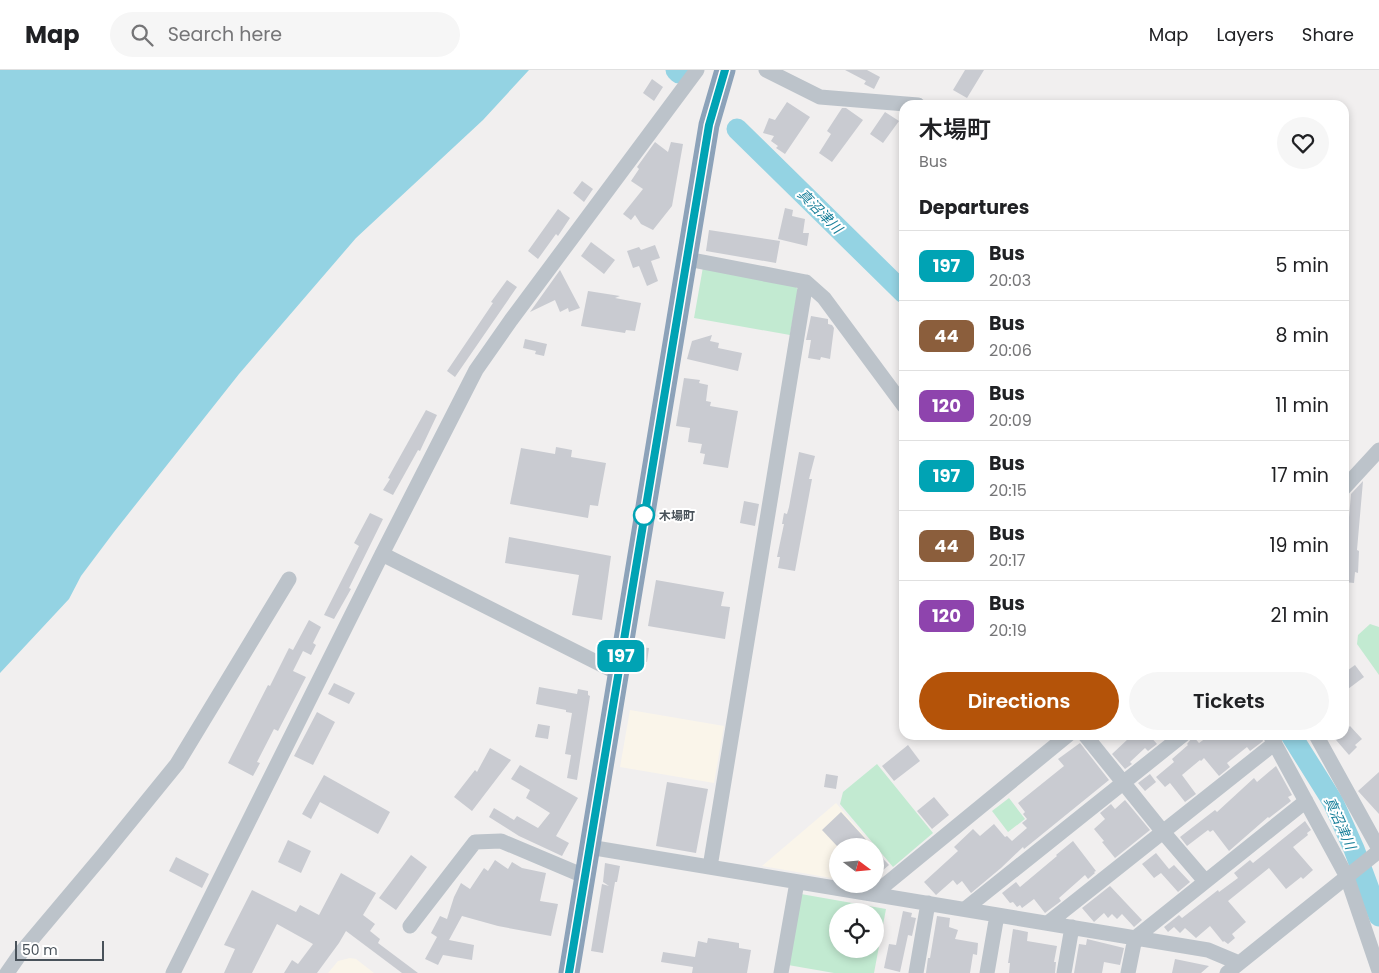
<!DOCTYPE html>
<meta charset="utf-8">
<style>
:root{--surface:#fff;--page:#f6f6f6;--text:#202124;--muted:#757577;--line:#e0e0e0;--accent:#b45309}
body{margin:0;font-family:Poppins,"Noto Sans JP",sans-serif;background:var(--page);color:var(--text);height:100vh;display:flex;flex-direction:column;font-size:19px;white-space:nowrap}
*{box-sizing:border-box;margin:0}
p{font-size:16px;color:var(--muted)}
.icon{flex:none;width:28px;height:28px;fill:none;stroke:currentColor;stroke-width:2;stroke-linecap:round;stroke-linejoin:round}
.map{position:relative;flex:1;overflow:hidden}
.sheet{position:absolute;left:899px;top:30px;width:450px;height:640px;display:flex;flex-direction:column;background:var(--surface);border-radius:15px;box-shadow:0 2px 8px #0003}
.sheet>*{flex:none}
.badge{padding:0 10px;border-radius:8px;font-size:18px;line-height:32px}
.needle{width:32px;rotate:106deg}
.fabs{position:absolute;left:829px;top:768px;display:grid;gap:10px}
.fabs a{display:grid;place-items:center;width:55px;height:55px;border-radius:50%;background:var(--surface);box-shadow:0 2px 8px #0003;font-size:25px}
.scale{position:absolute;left:15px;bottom:12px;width:89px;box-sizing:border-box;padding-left:5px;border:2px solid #49525a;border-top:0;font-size:14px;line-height:18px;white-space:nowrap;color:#49525a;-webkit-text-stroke:4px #fff;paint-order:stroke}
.map>.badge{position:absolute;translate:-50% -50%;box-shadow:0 0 0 2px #fff}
h2{padding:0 20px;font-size:19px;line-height:45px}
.round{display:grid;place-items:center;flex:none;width:52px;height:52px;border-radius:26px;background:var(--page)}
.overview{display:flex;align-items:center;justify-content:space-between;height:85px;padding:0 20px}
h1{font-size:24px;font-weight:600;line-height:38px}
.button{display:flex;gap:10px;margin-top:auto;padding:10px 20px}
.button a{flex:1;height:58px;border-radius:30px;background:var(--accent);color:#fff;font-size:20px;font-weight:600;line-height:58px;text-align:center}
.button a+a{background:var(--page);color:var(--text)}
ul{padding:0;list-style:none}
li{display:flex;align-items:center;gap:15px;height:70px;padding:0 20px;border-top:1px solid var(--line)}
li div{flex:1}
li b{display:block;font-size:19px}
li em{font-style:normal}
li .badge{min-width:55px;font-weight:700;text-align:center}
header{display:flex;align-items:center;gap:30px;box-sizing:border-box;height:70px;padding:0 25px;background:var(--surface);border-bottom:1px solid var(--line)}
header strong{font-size:24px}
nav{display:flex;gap:28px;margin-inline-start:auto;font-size:18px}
.search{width:350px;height:45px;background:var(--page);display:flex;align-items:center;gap:12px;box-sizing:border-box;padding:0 18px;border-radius:28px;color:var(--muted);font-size:19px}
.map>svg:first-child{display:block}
.commercial{fill:#faf5ea}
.green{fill:#c2ead1;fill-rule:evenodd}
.water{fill:#94d3e3}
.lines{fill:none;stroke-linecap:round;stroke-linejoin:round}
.stream{stroke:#94d3e3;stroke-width:4}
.river{stroke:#94d3e3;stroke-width:21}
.building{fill:#c9cbd1}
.minor{stroke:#bcc3ca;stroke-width:15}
.highway{stroke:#8ca2b9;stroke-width:21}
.line-casing{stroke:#fff;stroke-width:11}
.line{stroke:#00a3b4;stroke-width:8}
.stop-dot{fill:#fff;stroke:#00a3b4;stroke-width:2.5}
.labels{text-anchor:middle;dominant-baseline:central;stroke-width:4;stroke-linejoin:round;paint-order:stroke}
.stop-label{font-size:12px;font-weight:bold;fill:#49525a;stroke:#fff;text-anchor:start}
.water-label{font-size:14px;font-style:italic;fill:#1b819b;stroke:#fff}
</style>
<header>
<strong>Map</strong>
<div class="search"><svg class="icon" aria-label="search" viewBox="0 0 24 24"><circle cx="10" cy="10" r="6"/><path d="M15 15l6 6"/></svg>Search here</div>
<nav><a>Map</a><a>Layers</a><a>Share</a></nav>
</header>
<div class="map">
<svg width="1379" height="903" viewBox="0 0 1379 903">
<rect width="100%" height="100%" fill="#f1efef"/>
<path class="commercial" d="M630,640L724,656L714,713L620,697Z
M836,733L873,776H838L837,809L762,796Z
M350,888L356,889L374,903H328L338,891Z"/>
<path class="green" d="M703,197L794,214L798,220L790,265L694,248Z
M1370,554L1379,557V605L1357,574L1358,565Z
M877,694L933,763L893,797L840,734L843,722Z
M1009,728L1025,749L1008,762L992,741Z
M801,824L886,839L874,903H834L788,895ZM838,841H875V879H838Z"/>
<path class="water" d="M0,0H529L483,50L356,168L239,304L114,462L81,506L69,529L0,603Z"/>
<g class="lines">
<path class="stream" d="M1354,779L1360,776"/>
<path class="river" d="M676,0L679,3
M737,59L904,223
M1291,665L1333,732L1354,779L1379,846"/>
</g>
<path class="building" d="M845,0H867L880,7L874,19L864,14L866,11Z
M965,0H984L967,28L953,20Z
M652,9L663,17L654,31L643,23Z
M787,32L810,47L785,84L776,78L778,76L771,71L774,66L763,63L769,48L775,50Z
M842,38H846L863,50L832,92L819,83L831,64L827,61Z
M885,42L899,51L883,73L870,64Z
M655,72L668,82L671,72L683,74L672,136L653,160L641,154L635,145L631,150L623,144L643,119L631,111L639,99L637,97Z
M582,111L593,119L584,132L573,123Z
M785,138L793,140L792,146L805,149L803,163H809L807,176L778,169Z
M558,139L570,148L558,166L556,164L538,189L528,181Z
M709,160L780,171L776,193L706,181Z
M591,172L615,190L604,204L581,186Z
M655,175L660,188L651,191L658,211L647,216L639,196L633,198L627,181L639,177L641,180Z
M560,200L580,238L569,242L568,238L560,242L555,230L530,242Z
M507,210L517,217L455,307L447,301L493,233L491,232Z
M588,221L620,226L615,228L641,233L635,261L626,260L625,263L581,256Z
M811,246L828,249V254L832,255L834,258L830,289L821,287L820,290L808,288L811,270H806Z
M712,265L710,271L719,273L718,278L742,283L738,301L687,289L692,271Z
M525,269L547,274L544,286L535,284L536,281L523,278Z
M684,308L700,310L699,313L708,315L706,331L711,332L710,336L738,341L728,398L703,394L705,384L700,383L702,374L688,372L690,358L676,356Z
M426,340L437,345L420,381L418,380L393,425L383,420L390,409L388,408Z
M556,377L572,380L571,387L606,393L598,436L590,435L588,448L510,434L521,378L555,384Z
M799,382L815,386L809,409H812L795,501L778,498L780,487H777L784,454H782L784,443L787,444L789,437Z
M1363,411L1357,480L1359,481L1358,503L1355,502L1354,513L1344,512V494H1345L1351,424Z
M744,431L759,434L755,456L740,453Z
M370,443L383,449L349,518L351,519L334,549L324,545L359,476L354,473Z
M509,467L611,486L602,550L572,545L579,505L505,493Z
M656,510L724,522L721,536L730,537L725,569L648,556Z
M309,550L321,557L313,573L316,575L311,585L303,581L293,601L306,607L278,661L274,659L257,692L260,693L253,706L228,693L268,615L270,616L289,578L293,580Z
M640,577L649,578L647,592L638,591Z
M1355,595L1364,607L1344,622V603Z
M334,613L355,623L349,634L328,624Z
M539,617L577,624L578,619L588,621V625L590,626L577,710L567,708L571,685L565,684L572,643L566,642V640L536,634Z
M317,642L335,652L313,695L294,686Z
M538,654L550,656L548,669L535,667Z
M1350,656L1362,669L1355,675L1357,677L1349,685L1336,670L1341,665H1344V662Z
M1125,665H1149L1157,674L1148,681L1145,678L1130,692L1132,694L1125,699L1112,684L1128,669Z
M1192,665L1199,673L1210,665H1261L1263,671L1250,681L1247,677L1227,693L1230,697L1219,706L1204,688L1201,691L1200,690L1182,705L1196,724L1185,732L1170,713L1165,717L1156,707L1174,692L1172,689L1188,675L1187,674L1191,669Z
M1080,673L1109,710L1024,779L1023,777L1001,798L971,823L962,811L957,815L953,810L936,825L924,812L958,781L954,777L973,759L980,766L994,754L1005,767L1007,766L1012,771L1027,758L1022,753L1027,749L1023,744L1025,742L1018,733L1064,696L1058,689Z
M908,675L920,691L894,711L882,696Z
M490,678L511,690L472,741L454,727L475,700L477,702Z
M520,695L578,728L556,766L569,773L562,786L519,766L489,747L494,738L514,750L517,746L538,758L550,743L526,728L530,720L511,709Z
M1276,696L1292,725L1288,727L1291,731L1269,748L1268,747L1229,781L1213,760L1210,762L1208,760L1187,776L1180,767L1215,740L1217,742L1254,708L1257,712Z
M1379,702V744L1358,721Z
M826,704L838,706L836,719L824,717Z
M1150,704L1156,712L1145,721L1138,713Z
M324,705L390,742L378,764L320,732L311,749L302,744Z
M667,712L708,719L696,783L656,776Z
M934,727L949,745L932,759L917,741Z
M1125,730L1150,760L1115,788L1102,772L1104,771L1094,759L1105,749L1100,743L1111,734L1115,739Z
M841,742L862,765L872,776H837L822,760Z
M1305,751L1311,760L1307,763L1308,765L1293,777L1313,800L1303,809L1301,807L1286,819L1269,798L1228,831L1246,852L1232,864L1235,868L1228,874L1224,871L1223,872L1210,856L1196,868L1185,858L1180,863L1174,857L1168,862L1164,857L1179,845L1182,848L1218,820L1219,822L1238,808L1234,803L1250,790L1253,793Z
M288,770L311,781L301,803L278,792Z
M1073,771L1096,801L1094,802L1095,803L1088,809L1085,805L1059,828L1061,831L1045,843L1034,829L1022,838L1020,835L1017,837L1013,832L1010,833L1002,823L1016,812L1020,817L1057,786L1056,785Z
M875,780L889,795L875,807Z
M1156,783L1169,799L1174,795L1190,812L1178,822L1161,803L1154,808L1142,794Z
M411,785L427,797L396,840L379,828Z
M176,787L209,804L202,818L169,801Z
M495,790L508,799L512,792L522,798L546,803L540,831L558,834L551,866L498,856L462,846L449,870L474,875L472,890L443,885L438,895L425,889L437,867L431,863L440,846L447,849L454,827L461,813L470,819L484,798L488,801Z
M605,793L620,796L617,812H615L603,883L591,881L602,814L609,816L603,812Z
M341,803L376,823L363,845L375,854L370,861L380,869L378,873L418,903H402L346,861L339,873L317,903H284L292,890L298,894L313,874L277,854L252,903H224L235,879L224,875L252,820L296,842L300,835L319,845Z
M1110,816L1142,850L1134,857L1122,844L1117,849L1112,844L1108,848L1104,843L1094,852L1082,838Z
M903,841L912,843L911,847L916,848L912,866L908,865L900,902L884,898L889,874L896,875Z
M937,846L950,848L949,857L958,860L955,869L978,873L977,885L973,884L970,903H926L928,888H930Z
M1013,859L1028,862L1027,871L1057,876L1054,892H1056L1055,903H1009L1010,893H1008Z
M708,868L739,873V878L751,880L747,903H692L693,897L661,892L663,882L695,887L698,871L707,873Z
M1087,869L1124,878L1120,895L1104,892L1102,903H1074L1079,874L1086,875Z
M1175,889L1209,896L1201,903H1172Z"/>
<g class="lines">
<path class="minor" d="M766,0L820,27L918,35
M687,189L806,212L824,228L904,336
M1344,418L1379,380
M382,484L618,603
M1085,665L1163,762L1205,811
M1270,665L1347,807L1379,901
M1316,665L1379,779
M589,777L1208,880L1239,893
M710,797L806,212
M874,824L1068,665
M965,839L1183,665
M1048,853L1275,673
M410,856L475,772L501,771L584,806
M7,903L23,880L103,785L177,694L289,509
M173,903L382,484L476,300L511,250L697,0
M781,903L797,812
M916,903L928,833
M987,903L997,845
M1064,903L1072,857
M1128,903L1135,868L1306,731
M1227,903L1379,781"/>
<path class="highway" d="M569,903L709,55L725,0"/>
</g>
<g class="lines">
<defs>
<path id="line" d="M569,903L709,55L725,0"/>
</defs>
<use href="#line" class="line-casing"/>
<use href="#line" class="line"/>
</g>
<circle class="stop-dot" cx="644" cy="445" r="10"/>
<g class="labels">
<g class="stop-label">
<text x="659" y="445">木場町</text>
</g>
<g class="water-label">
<text transform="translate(820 141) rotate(45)">真沼津川</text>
<text transform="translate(1340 753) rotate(66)">真沼津川</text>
</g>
</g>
</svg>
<div class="fabs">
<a><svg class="needle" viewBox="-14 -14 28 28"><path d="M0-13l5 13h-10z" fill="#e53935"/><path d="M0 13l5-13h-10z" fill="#757577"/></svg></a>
<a><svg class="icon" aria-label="locate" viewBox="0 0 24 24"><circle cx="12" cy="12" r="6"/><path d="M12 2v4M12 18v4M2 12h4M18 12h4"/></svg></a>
</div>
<div class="scale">50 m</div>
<b class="badge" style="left:621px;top:586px;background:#00a3b4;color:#fff">197</b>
<section class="sheet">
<div class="overview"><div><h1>木場町</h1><p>Bus</p></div><a class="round"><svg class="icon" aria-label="heart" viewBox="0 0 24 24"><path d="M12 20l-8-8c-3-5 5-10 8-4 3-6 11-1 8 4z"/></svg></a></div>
<h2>Departures</h2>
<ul>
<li><span class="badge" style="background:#00a3b4;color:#fff">197</span><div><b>Bus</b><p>20:03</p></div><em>5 min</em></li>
<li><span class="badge" style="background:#8b5e3c;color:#fff">44</span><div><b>Bus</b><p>20:06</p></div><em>8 min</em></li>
<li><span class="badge" style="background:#8e44ad;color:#fff">120</span><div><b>Bus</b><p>20:09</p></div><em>11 min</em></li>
<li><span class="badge" style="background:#00a3b4;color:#fff">197</span><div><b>Bus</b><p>20:15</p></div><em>17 min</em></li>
<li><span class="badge" style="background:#8b5e3c;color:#fff">44</span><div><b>Bus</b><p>20:17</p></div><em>19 min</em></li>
<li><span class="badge" style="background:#8e44ad;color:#fff">120</span><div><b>Bus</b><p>20:19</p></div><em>21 min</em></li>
</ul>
<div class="button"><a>Directions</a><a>Tickets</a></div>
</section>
</div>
